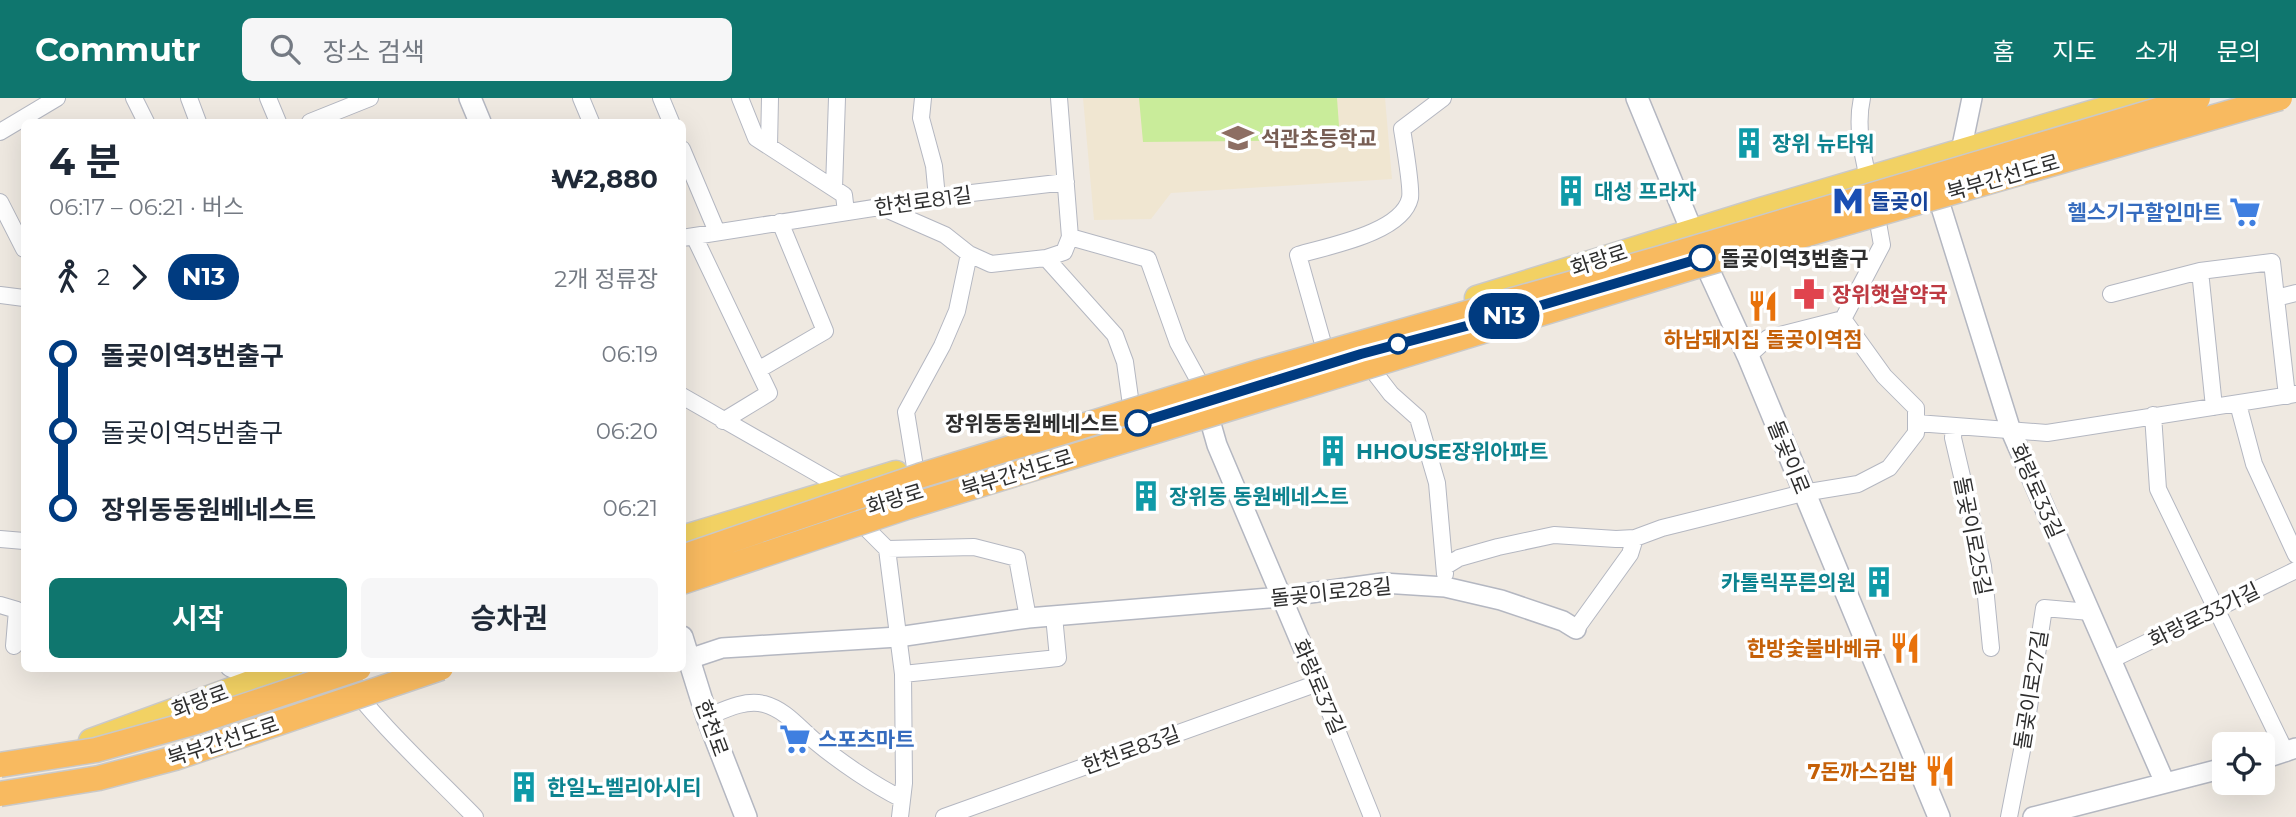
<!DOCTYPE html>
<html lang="ko">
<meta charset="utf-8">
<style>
:root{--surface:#fff;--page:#f6f6f7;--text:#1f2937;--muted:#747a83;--accent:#0f766e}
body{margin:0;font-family:Montserrat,"Noto Sans KR",sans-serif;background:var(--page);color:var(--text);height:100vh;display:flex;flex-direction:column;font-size:26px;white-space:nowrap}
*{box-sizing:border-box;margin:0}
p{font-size:23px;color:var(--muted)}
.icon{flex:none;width:38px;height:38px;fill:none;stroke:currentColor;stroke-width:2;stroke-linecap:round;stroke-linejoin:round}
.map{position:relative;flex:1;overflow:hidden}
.drawer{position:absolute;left:21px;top:21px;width:665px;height:553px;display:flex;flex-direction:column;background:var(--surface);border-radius:10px;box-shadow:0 7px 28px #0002}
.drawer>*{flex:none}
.badge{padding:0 14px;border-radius:23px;font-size:24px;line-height:46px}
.tools{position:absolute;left:2212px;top:634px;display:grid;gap:14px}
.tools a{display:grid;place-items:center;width:63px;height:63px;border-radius:10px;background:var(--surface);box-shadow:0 7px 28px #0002;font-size:35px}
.map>.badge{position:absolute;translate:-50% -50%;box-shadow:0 0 0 4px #fff}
.legs{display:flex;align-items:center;gap:10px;height:77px;padding:0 28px;font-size:23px}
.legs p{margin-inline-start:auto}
.overview{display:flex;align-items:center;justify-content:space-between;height:119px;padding:0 28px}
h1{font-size:38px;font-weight:700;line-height:52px}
.action{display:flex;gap:14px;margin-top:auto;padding:14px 28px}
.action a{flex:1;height:80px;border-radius:10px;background:var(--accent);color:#fff;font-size:28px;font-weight:700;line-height:80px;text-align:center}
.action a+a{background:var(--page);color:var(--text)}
ul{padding:0 28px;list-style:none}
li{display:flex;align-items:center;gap:24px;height:77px;font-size:26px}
li i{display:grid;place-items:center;width:10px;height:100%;margin:0 9px;background:currentColor}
li i::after{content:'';width:18px;height:18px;margin:-9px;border:5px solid;border-radius:50%;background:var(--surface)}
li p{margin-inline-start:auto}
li:first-child i{background:linear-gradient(#0000 50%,currentColor 0)}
li:last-child i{background:linear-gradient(currentColor 50%,#0000 0)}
header{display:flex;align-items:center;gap:42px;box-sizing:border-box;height:98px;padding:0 35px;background:var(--accent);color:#fff}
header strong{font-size:33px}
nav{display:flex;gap:38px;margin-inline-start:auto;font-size:24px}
.search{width:490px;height:63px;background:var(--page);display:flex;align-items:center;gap:18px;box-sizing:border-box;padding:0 24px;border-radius:10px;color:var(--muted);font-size:26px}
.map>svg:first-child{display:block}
.education{fill:#f0e6d1}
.pitch{fill:#c9ec9a}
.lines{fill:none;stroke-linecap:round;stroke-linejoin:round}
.minor-casing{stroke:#b4b7c1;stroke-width:18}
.tertiary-casing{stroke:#b4b7c1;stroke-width:22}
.secondary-casing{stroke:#b4b7c1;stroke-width:24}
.primary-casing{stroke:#c9c9c9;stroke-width:27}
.minor{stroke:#fff;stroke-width:16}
.tertiary{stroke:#fff;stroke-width:19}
.secondary{stroke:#fff;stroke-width:21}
.primary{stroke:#f2d163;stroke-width:24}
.trunk-bridge-casing{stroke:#c9c9c9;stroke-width:27;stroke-linecap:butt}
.trunk-bridge{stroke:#f8ba60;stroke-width:24}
.line-1-casing{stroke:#fff;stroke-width:16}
.line-1{stroke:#003b80;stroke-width:10}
.stop-1-dot{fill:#fff;stroke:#003b80;stroke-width:3.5}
.labels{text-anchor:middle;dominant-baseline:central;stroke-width:7;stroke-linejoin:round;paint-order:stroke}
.education-label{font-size:21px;font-weight:bold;fill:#785e54;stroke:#fff;text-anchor:start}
.culture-label{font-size:21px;font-weight:bold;fill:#0d838f;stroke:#fff;text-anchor:start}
.street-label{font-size:21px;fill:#2e2e2e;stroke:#fff}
.transit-label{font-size:21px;font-weight:bold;fill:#164399;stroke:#fff;text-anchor:start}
.shop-label{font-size:21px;font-weight:bold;fill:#366cbe;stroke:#fff;text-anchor:end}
.stop-label{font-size:21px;font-weight:bold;fill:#2e2e2e;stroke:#fff;text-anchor:start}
.health-label{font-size:21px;font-weight:bold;fill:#be3a42;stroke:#fff;text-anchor:start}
.food-label{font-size:21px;font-weight:bold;fill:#c56008;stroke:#fff;text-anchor:end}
</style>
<header>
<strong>Commutr</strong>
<div class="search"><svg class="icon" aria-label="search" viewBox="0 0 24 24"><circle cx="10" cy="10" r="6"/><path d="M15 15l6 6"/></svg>장소 검색</div>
<nav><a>홈</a><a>지도</a><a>소개</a><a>문의</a></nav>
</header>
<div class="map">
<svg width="2296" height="719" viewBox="0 0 2296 719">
<rect width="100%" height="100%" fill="#efe9e1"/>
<path class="education" d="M1083,0H1385L1392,81L1171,95L1151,121L1094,122Z"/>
<path class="pitch" d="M1139,0H1337L1340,42L1143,44Z"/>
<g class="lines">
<defs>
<path id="minor" d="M134,0L146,24
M189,0L198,24
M268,0L278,24
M581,0L591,24
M661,0L671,24
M740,0L756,40L844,97L846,114
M923,0L921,20L934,68L937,100
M1862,0C1856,27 1862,54 1868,80
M310,24L370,0
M0,34L57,0
M769,48L770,0
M682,51L717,134
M834,90L837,0
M0,104L24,151
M881,109L945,137L969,156L991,166L1046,160L1115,237L1125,264L1131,307
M694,138L769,295L723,323
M1070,139L1148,161L1178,245L1201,287
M682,140L963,96L1066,84
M1046,160L1064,154L1070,139L1059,0
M2200,173L2214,309
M2111,196L2200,173L2272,164L2287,298
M0,197L24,200
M2276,200L2296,195
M1324,249L1298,157C1328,148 1402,135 1410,100C1412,90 1404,44 1402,31L1443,0
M1748,258L1768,240L1843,221L1882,147L1875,108
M1364,261L1391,296L1418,320L1437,385L1445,476
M758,272L825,233L780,124
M682,298L843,390
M2238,306L2254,366L2296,457
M2153,317L2158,391L2286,655
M1917,325L2047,335L2296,296
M1954,328L1953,340L1983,468L1991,550
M915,369L906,314L942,248L957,213L969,156
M857,421L887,451L974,449L1017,460L1028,520
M0,441L24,443
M887,451L903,576L904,685L900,719
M1446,468L1459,460L1498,449L1554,437L1616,441L1635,440L1662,430L1803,395L1858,386L1889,370L1916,335V310L1884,278L1843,221
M0,507L17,512L14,548
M1576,531L1630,456L1635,440
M2111,562L2296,472
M229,570L256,582
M337,570C377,625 428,671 475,719
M903,576L1058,560L1054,518
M707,619C724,612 745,601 764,606C786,612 799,630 816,644C840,664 874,687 902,701
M944,719L1318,585L1372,719
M2009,719L2024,642L2044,510L2090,514"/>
<path id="tertiary" d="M1961,53L1972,0
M1935,90L2011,333L2165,685
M1205,305L1217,347L1318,585
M689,561L722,550L898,539L1028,520L1281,499L1383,485L1445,489L1501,502L1563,523L1576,531
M2263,661L2296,650
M2033,719L2224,670"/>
<path id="secondary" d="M470,0L480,24
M1637,0L1703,160L1748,258L1939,719
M682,539L707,619L746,719"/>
<path id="primary" d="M1477,200L1761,112L2142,0
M1002,367L1322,268
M813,429L888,403
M682,440L896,375
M91,643L291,570"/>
</defs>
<use href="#minor" class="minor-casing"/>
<use href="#tertiary" class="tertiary-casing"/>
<use href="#secondary" class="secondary-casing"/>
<use href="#primary" class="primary-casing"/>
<use href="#minor" class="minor"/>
<use href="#tertiary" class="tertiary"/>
<use href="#secondary" class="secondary"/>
<use href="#primary" class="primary"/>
<defs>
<path id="trunk-bridge" d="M682,459L919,378L1259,274L1661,160L2198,0
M682,484L907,409L1693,169L2280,0
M0,667L96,652L193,625L359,570
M0,696L99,680L175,660L441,570"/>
</defs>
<use href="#trunk-bridge" class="trunk-bridge-casing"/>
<use href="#trunk-bridge" class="trunk-bridge"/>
</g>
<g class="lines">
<defs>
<path id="line-1" d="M1138,325L1361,256L1515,215L1702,160"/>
</defs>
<use href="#line-1" class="line-1-casing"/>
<use href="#line-1" class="line-1"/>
</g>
<defs>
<symbol id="school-bare" viewBox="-9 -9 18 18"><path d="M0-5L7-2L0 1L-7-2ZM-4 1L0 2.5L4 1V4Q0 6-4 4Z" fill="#8d6e63" stroke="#fff" stroke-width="2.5" paint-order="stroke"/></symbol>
<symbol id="building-bare" viewBox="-9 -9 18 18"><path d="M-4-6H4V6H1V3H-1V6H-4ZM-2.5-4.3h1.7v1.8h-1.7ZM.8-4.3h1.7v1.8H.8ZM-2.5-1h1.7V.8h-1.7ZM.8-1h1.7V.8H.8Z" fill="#0f9aa8" stroke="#fff" stroke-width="2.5" paint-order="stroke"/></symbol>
<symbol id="metro-bare" viewBox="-9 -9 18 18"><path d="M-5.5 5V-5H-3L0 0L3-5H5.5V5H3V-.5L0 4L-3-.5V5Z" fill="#1a4fb4" stroke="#fff" stroke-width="2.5" paint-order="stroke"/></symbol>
<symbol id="supermarket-bare" viewBox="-9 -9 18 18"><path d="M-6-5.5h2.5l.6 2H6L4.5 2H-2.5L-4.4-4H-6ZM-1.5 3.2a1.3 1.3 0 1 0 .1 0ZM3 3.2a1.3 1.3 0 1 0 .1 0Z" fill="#3f7fe0" stroke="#fff" stroke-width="2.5" paint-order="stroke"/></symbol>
<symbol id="pharmacy-bare" viewBox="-9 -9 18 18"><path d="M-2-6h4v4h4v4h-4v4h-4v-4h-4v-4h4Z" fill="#e0444e" stroke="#fff" stroke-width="2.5" paint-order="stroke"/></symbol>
<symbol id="restaurant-bare" viewBox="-9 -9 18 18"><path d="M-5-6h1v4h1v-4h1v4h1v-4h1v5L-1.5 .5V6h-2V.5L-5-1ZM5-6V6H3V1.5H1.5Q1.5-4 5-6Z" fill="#e8710a" stroke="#fff" stroke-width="2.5" paint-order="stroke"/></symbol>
</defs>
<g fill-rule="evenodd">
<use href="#school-bare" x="1216" y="18" width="44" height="44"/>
<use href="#building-bare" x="1727" y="23" width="44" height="44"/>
<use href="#building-bare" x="1549" y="71" width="44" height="44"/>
<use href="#metro-bare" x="1826" y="81" width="44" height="44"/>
<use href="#supermarket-bare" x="2223" y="92" width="44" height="44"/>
<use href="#pharmacy-bare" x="1787" y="174" width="44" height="44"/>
<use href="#restaurant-bare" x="1741" y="186" width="44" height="44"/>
<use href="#building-bare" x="1311" y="331" width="44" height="44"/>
<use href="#building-bare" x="1124" y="376" width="44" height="44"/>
<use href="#building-bare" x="1857" y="462" width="44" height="44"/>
<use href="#restaurant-bare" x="1883" y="528" width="44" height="44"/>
<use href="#supermarket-bare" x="773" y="619" width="44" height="44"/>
<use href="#restaurant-bare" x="1918" y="651" width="44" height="44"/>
<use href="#building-bare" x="502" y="667" width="44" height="44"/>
</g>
<g class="stop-1-dot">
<circle cx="1702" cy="160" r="12"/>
<circle cx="1398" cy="246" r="9"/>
<circle cx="1138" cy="325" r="12"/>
</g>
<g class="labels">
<g class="education-label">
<text x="1261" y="40">석관초등학교</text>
</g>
<g class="culture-label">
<text x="1772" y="45">장위 뉴타워</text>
<text x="1594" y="93">대성 프라자</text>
<text x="1356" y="353">HHOUSE장위아파트</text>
<text x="1169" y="398">장위동 동원베네스트</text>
<text x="1856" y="484" text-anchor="end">카톨릭푸른의원</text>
<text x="547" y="689">한일노벨리아시티</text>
</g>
<g class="street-label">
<text transform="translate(2003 79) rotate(-16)">북부간선도로</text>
<text transform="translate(923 103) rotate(-8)">한천로81길</text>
<text transform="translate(1599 162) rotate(-18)">화랑로</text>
<text transform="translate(1789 359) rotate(68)">돌곶이로</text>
<text transform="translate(1017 375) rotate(-17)">북부간선도로</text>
<text transform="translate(2037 393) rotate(66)">화랑로33길</text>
<text transform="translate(895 401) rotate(-17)">화랑로</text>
<text transform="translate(1973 438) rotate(79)">돌곶이로25길</text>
<text transform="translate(1331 494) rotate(-6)">돌곶이로28길</text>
<text transform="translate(2204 517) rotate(-26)">화랑로33가길</text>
<text transform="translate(1319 589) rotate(67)">화랑로37길</text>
<text transform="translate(2031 592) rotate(-81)">돌곶이로27길</text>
<text transform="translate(200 603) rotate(-20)">화랑로</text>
<text transform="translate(712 630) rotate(70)">한천로</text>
<text transform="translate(223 643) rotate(-18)">북부간선도로</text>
<text transform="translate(1131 652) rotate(-20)">한천로83길</text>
</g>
<g class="transit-label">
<text x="1871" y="103">돌곶이</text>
</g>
<g class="shop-label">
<text x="2222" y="114">헬스기구할인마트</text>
<text x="818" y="641" text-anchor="start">스포츠마트</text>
</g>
<g class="stop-label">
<text x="1721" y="160">돌곶이역3번출구</text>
<text x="1119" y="325" text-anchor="end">장위동동원베네스트</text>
</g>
<g class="health-label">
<text x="1832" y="196">장위햇살약국</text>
</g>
<g class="food-label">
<text x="1763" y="241" text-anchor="middle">하남돼지집 돌곶이역점</text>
<text x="1882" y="550">한방숯불바베큐</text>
<text x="1917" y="673">7돈까스김밥</text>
</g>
</g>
</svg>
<div class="tools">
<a><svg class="icon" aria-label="locate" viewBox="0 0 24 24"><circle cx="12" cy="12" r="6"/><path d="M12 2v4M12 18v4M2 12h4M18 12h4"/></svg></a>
</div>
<b class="badge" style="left:1504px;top:218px;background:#003b80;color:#fff">N13</b>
<section class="drawer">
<div class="overview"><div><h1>4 분</h1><p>06:17 – 06:21 · 버스</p></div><b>₩2,880</b></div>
<div class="legs"><svg class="icon" aria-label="walk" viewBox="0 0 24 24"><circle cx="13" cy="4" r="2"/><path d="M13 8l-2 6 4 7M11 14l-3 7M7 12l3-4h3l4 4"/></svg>2<svg class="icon" aria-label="forward" viewBox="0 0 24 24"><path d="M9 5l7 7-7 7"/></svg><b class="badge" style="background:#003b80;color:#fff">N13</b><p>2개 정류장</p></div>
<ul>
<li><i style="color:#003b80"></i><b>돌곶이역3번출구</b><p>06:19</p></li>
<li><i style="color:#003b80"></i><span>돌곶이역5번출구</span><p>06:20</p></li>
<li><i style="color:#003b80"></i><b>장위동동원베네스트</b><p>06:21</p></li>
</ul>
<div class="action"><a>시작</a><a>승차권</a></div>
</section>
</div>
